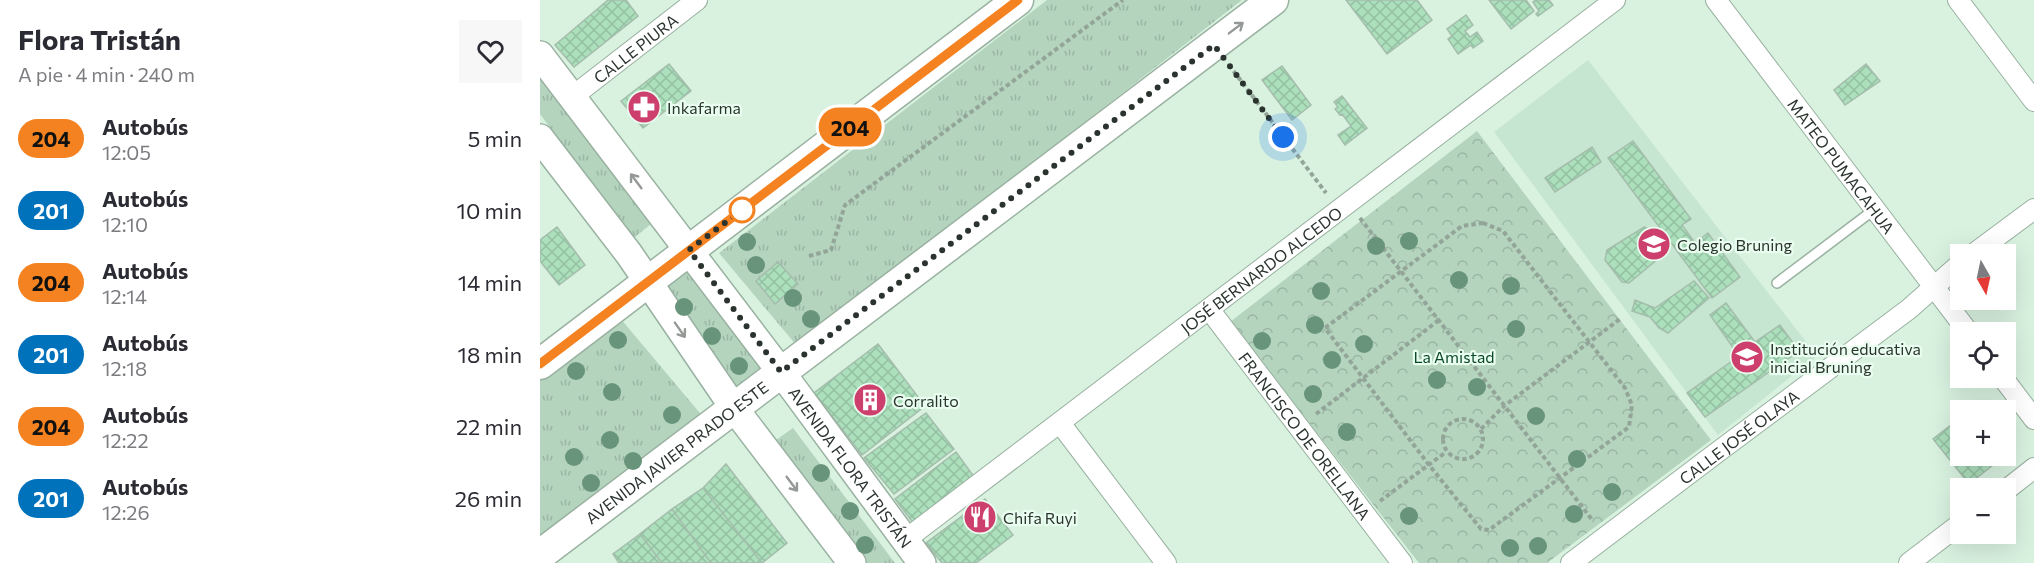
<!DOCTYPE html>
<html lang="es">
<meta charset="utf-8">
<style>
:root{--surface:#fff;--page:#f7f7f7;--text:#2b2b33;--muted:#7c7c81}
body{margin:0;font-family:Commissioner,sans-serif;background:var(--page);color:var(--text);height:100vh;display:flex;flex-direction:column;font-size:22px;white-space:nowrap}
*{box-sizing:border-box;margin:0}
p{font-size:20px;color:var(--muted)}
.icon{flex:none;width:33px;height:33px;fill:none;stroke:currentColor;stroke-width:2;stroke-linecap:round;stroke-linejoin:round}
.map{position:relative;flex:1;overflow:hidden}
.side{display:flex;flex-direction:column;background:var(--surface);width:540px}
.side>*{flex:none}
.badge{padding:0 12px;border-radius:20px;font-size:21px;line-height:39px}
.needle{width:39px;rotate:171deg}
.buttons{position:absolute;left:1410px;top:244px;display:grid;gap:12px}
.buttons a{display:grid;place-items:center;width:66px;height:66px;border-radius:0px;background:var(--surface);box-shadow:0 6px 24px #0002;font-size:30px}
.you{position:absolute;width:30px;height:30px;margin:-15px;border:4px solid #fff;border-radius:50%;background:#1a73e8;box-shadow:0 0 0 9px #1a73e833}
.map>.badge{position:absolute;translate:-50% -50%;box-shadow:0 0 0 3px #fff}
.round{display:grid;place-items:center;flex:none;width:63px;height:63px;border-radius:0px;background:var(--page)}
.summary{display:flex;align-items:center;justify-content:space-between;height:102px;padding:0 18px}
h1{font-size:28px;font-weight:700;line-height:45px}
ul{padding:0;list-style:none}
li{display:flex;align-items:center;gap:18px;height:72px;padding:0 18px}
li div{flex:1}
li b{display:block;font-size:22px}
li em{font-style:normal}
li .badge{min-width:66px;font-weight:700;text-align:center}
main{display:flex;flex:1;min-height:0}
.map>svg:first-child{display:block}
.built{fill:#c7e6d1}
.grass{fill:url(#grass-tufts)}
.park{fill:url(#park-crowns)}
.building{fill:url(#building-cross-hatch);stroke:#a5bdac;stroke-width:1.5}
.lines{fill:none;stroke-linecap:round;stroke-linejoin:round}
.lane-casing{stroke:#99b1a0;stroke-width:12}
.street-casing{stroke:#99b1a0;stroke-width:22}
.secondary-casing{stroke:#99b1a0;stroke-width:30}
.primary-casing{stroke:#99b1a0;stroke-width:33}
.path{stroke:#93a598;stroke-width:4;stroke-dasharray:4.5 3;stroke-linecap:butt}
.lane{stroke:#fff;stroke-width:9}
.street{stroke:#fff;stroke-width:20}
.secondary{stroke:#fff;stroke-width:27}
.primary{stroke:#fff;stroke-width:30}
.tree{fill:#68947b}
.oneway{stroke:#949996}
.line-casing{stroke:#fff;stroke-width:14}
.line{stroke:#f58220;stroke-width:9}
.walk{stroke:#2a332d;stroke-width:6;stroke-dasharray:0 10.8}
.stop-dot{fill:#fff;stroke:#f58220;stroke-width:3}
.labels{text-anchor:middle;dominant-baseline:central;stroke-width:4.5;stroke-linejoin:round;paint-order:stroke}
.street-label{font-size:16px;fill:#2a332d;stroke:#e9feef}
.poi-label{font-size:16px;fill:#2a332d;stroke:#e9feef;text-anchor:start}
.park-label{font-size:16px;fill:#0b4828;stroke:#e9feef}
</style>
<main>
<section class="side">
<div class="summary"><div><h1>Flora Tristán</h1><p>A pie · 4 min · 240 m</p></div><a class="round"><svg class="icon" aria-label="heart" viewBox="0 0 24 24"><path d="M12 20l-8-8c-3-5 5-10 8-4 3-6 11-1 8 4z"/></svg></a></div>
<ul>
<li><span class="badge" style="background:#f58220;color:#111">204</span><div><b>Autobús</b><p>12:05</p></div><em>5 min</em></li>
<li><span class="badge" style="background:#0072bc;color:#fff">201</span><div><b>Autobús</b><p>12:10</p></div><em>10 min</em></li>
<li><span class="badge" style="background:#f58220;color:#111">204</span><div><b>Autobús</b><p>12:14</p></div><em>14 min</em></li>
<li><span class="badge" style="background:#0072bc;color:#fff">201</span><div><b>Autobús</b><p>12:18</p></div><em>18 min</em></li>
<li><span class="badge" style="background:#f58220;color:#111">204</span><div><b>Autobús</b><p>12:22</p></div><em>22 min</em></li>
<li><span class="badge" style="background:#0072bc;color:#fff">201</span><div><b>Autobús</b><p>12:26</p></div><em>26 min</em></li>
</ul>
</section>
<div class="map">
<svg width="1494" height="563" viewBox="0 0 1494 563">
<defs>
<pattern id="grass-tufts" width="24" height="20" patternUnits="userSpaceOnUse" patternTransform="scale(1.5)"><rect width="24" height="20" fill="#b4d4be"/><path d="M3 7l-1-3M5 7V3M7 7l1-3M15 17l-1-3M17 17v-4M19 17l1-3" fill="none" stroke="#9bb6a4"/></pattern>
<pattern id="park-crowns" width="20" height="18" patternUnits="userSpaceOnUse" patternTransform="scale(1.5)"><rect width="20" height="18" fill="#b4d4be"/><path d="M2 6a3 3 0 1 1 6 0M12 15a3 3 0 1 1 6 0" fill="none" stroke="#9bb6a4"/></pattern>
<pattern id="building-cross-hatch" width="8" height="8" patternUnits="userSpaceOnUse" patternTransform="scale(1.5)"><rect width="8" height="8" fill="#acdfbc"/><path d="M0 0l8 8M0 8l8-8" fill="none" stroke="#94c0a2"/></pattern>
</defs>
<rect width="100%" height="100%" fill="#d9f2e0"/>
<path class="built" d="M1048,60L1277,356L1178,435L954,132Z"/>
<path class="grass" d="M507,0H702L257,346L179,253Z
M0,77L112,223L94,238L0,114Z
M152,271L223,365L203,400L118,281L138,272Z
M80,318L164,418L0,541V379Z
M253,428L355,563H319L229,445Z"/>
<path class="park" d="M937,131L1171,440L1007,563H879L690,322Z"/>
<path class="building" d="M68,0H86L98,16L34,67L15,45Z
M806,0H877L892,20L847,54Z
M949,0H986L994,11L971,29Z
M996,0H1009L1013,5L998,16L996,14L999,11L993,2Z
M926,15L933,25L925,31L930,37L937,32L943,41L933,48L931,45L918,54L908,39L912,36L907,29Z
M129,64L151,91L103,128L81,101Z
M1326,64L1340,81L1305,105L1294,90Z
M742,66L771,105L752,120L722,80Z
M802,96L827,128L805,145L798,135L811,126L802,114L800,115L795,109L798,107L794,102Z
M1093,141L1151,219L1142,225L1155,243L1168,233L1200,277L1172,298L1068,158Z
M1052,147L1061,162L1015,192L1005,178Z
M17,227L45,265L19,285L0,261V240Z
M1104,227L1113,231L1122,245L1124,254L1089,283L1082,282L1065,260L1067,250Z
M238,262L258,284L235,304L216,281Z
M1154,281L1169,298L1128,333L1119,328L1110,317L1092,311L1095,300L1115,308Z
M1186,303L1215,342L1240,325L1259,351L1165,417L1147,393L1199,356L1170,315Z
M338,344L385,406L322,455L274,393Z
M386,413L414,449L354,494L324,458Z
M1420,418V456H1452L1457,462L1429,484L1393,439Z
M416,452L435,478L374,524L355,499Z
M186,464L247,543L222,563L163,488Z
M163,488L222,563H171L132,509Z
M445,499L473,535L436,563H402L386,543Z
M132,509L171,563H122L100,534Z
M100,534L122,563H79L73,554Z"/>
<g class="lines">
<defs>
<path id="lane" d="M1237,283L1335,209"/>
<g id="street">
<path id="s1" d="M1176,0L1429,333"/>
<path d="M1418,0L1494,101"/>
<path id="s2" d="M32,97L157,0"/>
<path d="M1432,255L1494,209"/>
<path id="s3" d="M669,309L862,563"/>
<path d="M1463,378L1494,419"/>
<path d="M520,423L626,563"/>
<path d="M1466,490L1494,468"/>
<path id="s4" d="M365,540L1075,0"/>
<path id="s5" d="M1031,563L1179,451L1369,309L1420,264"/>
<path d="M1369,563L1420,524"/>
</g>
<g id="secondary">
<path id="s6" d="M0,55L241,372L382,563"/>
<path d="M0,138L89,254L194,408L312,563"/>
</g>
<g id="primary">
<path d="M0,364L478,0"/>
<path id="s7" d="M0,555L733,0"/>
</g>
</defs>
<use href="#lane" class="lane-casing"/>
<use href="#street" class="street-casing"/>
<use href="#secondary" class="secondary-casing"/>
<use href="#primary" class="primary-casing"/>
<path class="path" d="M689,65L786,193
M820,218L1053,521
M943,223L963,231L1085,388L1092,405L1089,427L949,530L941,529L889,465L785,328L922,226Z
M269,256L291,250L305,205L583,0
M776,414L899,320
M903 439a20 20 0 1 1 40 0a20 20 0 1 1-40 0Z
M941,429L964,406L1080,319
M840,501L906,452"/>
<use href="#lane" class="lane"/>
<use href="#street" class="street"/>
<use href="#secondary" class="secondary"/>
<use href="#primary" class="primary"/>
</g>
<g class="tree">
<circle cx="869" cy="241" r="9"/>
<circle cx="207" cy="242" r="9"/>
<circle cx="836" cy="246" r="9"/>
<circle cx="216" cy="265" r="9"/>
<circle cx="919" cy="280" r="9"/>
<circle cx="971" cy="286" r="9"/>
<circle cx="781" cy="291" r="9"/>
<circle cx="253" cy="298" r="9"/>
<circle cx="144" cy="307" r="9"/>
<circle cx="271" cy="319" r="9"/>
<circle cx="775" cy="325" r="9"/>
<circle cx="976" cy="329" r="9"/>
<circle cx="172" cy="336" r="9"/>
<circle cx="78" cy="340" r="9"/>
<circle cx="722" cy="341" r="9"/>
<circle cx="824" cy="344" r="9"/>
<circle cx="792" cy="360" r="9"/>
<circle cx="199" cy="366" r="9"/>
<circle cx="36" cy="371" r="9"/>
<circle cx="897" cy="380" r="9"/>
<circle cx="937" cy="387" r="9"/>
<circle cx="72" cy="392" r="9"/>
<circle cx="773" cy="394" r="9"/>
<circle cx="132" cy="415" r="9"/>
<circle cx="996" cy="416" r="9"/>
<circle cx="807" cy="432" r="9"/>
<circle cx="70" cy="440" r="9"/>
<circle cx="34" cy="457" r="9"/>
<circle cx="1037" cy="459" r="9"/>
<circle cx="93" cy="461" r="9"/>
<circle cx="281" cy="473" r="9"/>
<circle cx="51" cy="483" r="9"/>
<circle cx="1072" cy="492" r="9"/>
<circle cx="310" cy="511" r="9"/>
<circle cx="1034" cy="514" r="9"/>
<circle cx="869" cy="516" r="9"/>
<circle cx="325" cy="545" r="9"/>
<circle cx="998" cy="546" r="9"/>
<circle cx="970" cy="548" r="9"/>
</g>
<defs><path id="oneway-shaft" d="M-6 0H5M1.5-3L5.5 0L1.5 3" fill="none" stroke-width="1.6" stroke-linecap="round" stroke-linejoin="round" transform="scale(1.5)"/></defs>
<g class="oneway">
<use href="#oneway-shaft" transform="translate(696 28) rotate(-37)"/>
<use href="#oneway-shaft" transform="translate(96 181) rotate(-127)"/>
<use href="#oneway-shaft" transform="translate(140 330) rotate(55)"/>
<use href="#oneway-shaft" transform="translate(252 484) rotate(53)"/>
</g>
<g class="lines">
<defs>
<path id="line" d="M0,364L478,0"/>
</defs>
<use href="#line" class="line-casing"/>
<use href="#line" class="line"/>
<path class="walk" d="M202,210L149,250L241,372L674,45L743,137"/>
</g>
<defs>
<symbol id="pharmacy-disc" viewBox="-11 -11 22 22"><circle r="9.5" fill="#cd3f6d" stroke="#e9feef"/><path d="M-2-6h4v4h4v4h-4v4h-4v-4h-4v-4h4Z" fill="#fff"/></symbol>
<symbol id="school-disc" viewBox="-11 -11 22 22"><circle r="9.5" fill="#cd3f6d" stroke="#e9feef"/><path d="M0-5L7-2L0 1L-7-2ZM-4 1L0 2.5L4 1V4Q0 6-4 4Z" fill="#fff"/></symbol>
<symbol id="building-disc" viewBox="-11 -11 22 22"><circle r="9.5" fill="#cd3f6d" stroke="#e9feef"/><path d="M-4-6H4V6H1V3H-1V6H-4ZM-2.5-4.3h1.7v1.8h-1.7ZM.8-4.3h1.7v1.8H.8ZM-2.5-1h1.7V.8h-1.7ZM.8-1h1.7V.8H.8Z" fill="#fff"/></symbol>
<symbol id="restaurant-disc" viewBox="-11 -11 22 22"><circle r="9.5" fill="#cd3f6d" stroke="#e9feef"/><path d="M-5-6h1v4h1v-4h1v4h1v-4h1v5L-1.5 .5V6h-2V.5L-5-1ZM5-6V6H3V1.5H1.5Q1.5-4 5-6Z" fill="#fff"/></symbol>
</defs>
<g fill-rule="evenodd">
<use href="#pharmacy-disc" x="85" y="88" width="38" height="38"/>
<use href="#school-disc" x="1095" y="225" width="38" height="38"/>
<use href="#school-disc" x="1188" y="338" width="38" height="38"/>
<use href="#building-disc" x="311" y="381" width="38" height="38"/>
<use href="#restaurant-disc" x="421" y="498" width="38" height="38"/>
</g>
<circle class="stop-dot" cx="202" cy="210" r="12"/>
<g class="labels">
<g class="street-label">
<text stroke="none"><textPath href="#s2" startOffset="80">CALLE PIURA</textPath></text>
<text stroke="none"><textPath href="#s1" startOffset="208">MATEO PUMACAHUA</textPath></text>
<text stroke="none"><textPath href="#s4" startOffset="447">JOSÉ BERNARDO ALCEDO</textPath></text>
<text stroke="none"><textPath href="#s3" startOffset="159">FRANCISCO DE ORELLANA</textPath></text>
<text stroke="none"><textPath href="#s5" startOffset="210">CALLE JOSÉ OLAYA</textPath></text>
<text stroke="none"><textPath href="#s7" startOffset="171">AVENIDA JAVIER PRADO ESTE</textPath></text>
<text stroke="none"><textPath href="#s6" startOffset="516">AVENIDA FLORA TRISTÁN</textPath></text>
</g>
<g class="poi-label">
<text x="127" y="107">Inkafarma</text>
<text x="1137" y="244">Colegio Bruning</text>
<text x="1230" y="348">Institución educativa<tspan x="1230" dy="18">inicial Bruning</tspan></text>
<text x="353" y="400">Corralito</text>
<text x="463" y="517">Chifa Ruyi</text>
</g>
<g class="park-label">
<text x="914" y="356">La Amistad</text>
</g>
</g>
</svg>
<div class="buttons">
<a><svg class="needle" viewBox="-14 -14 28 28"><path d="M0-13l5 13h-10z" fill="#e53935"/><path d="M0 13l5-13h-10z" fill="#7c7c81"/></svg></a>
<a><svg class="icon" aria-label="locate" viewBox="0 0 24 24"><circle cx="12" cy="12" r="6"/><path d="M12 2v4M12 18v4M2 12h4M18 12h4"/></svg></a>
<a>+</a>
<a>−</a>
</div>
<div class="you" style="left:743px;top:137px"></div>
<b class="badge" style="left:310px;top:127px;background:#f58220;color:#111">204</b>
</div>
</main>
